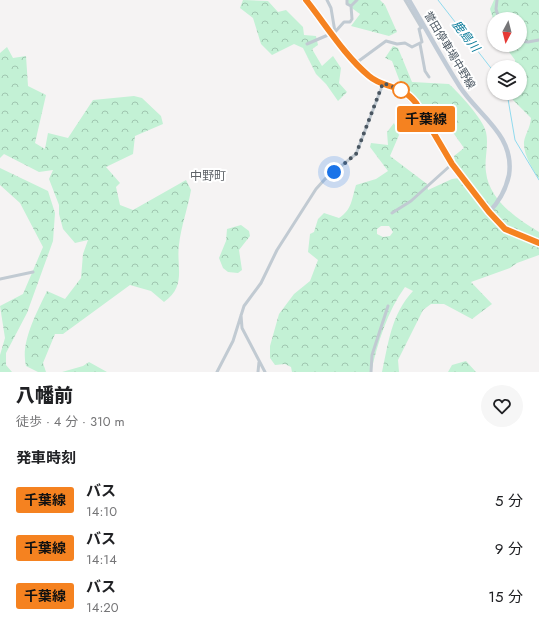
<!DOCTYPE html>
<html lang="ja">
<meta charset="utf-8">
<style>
:root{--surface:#fff;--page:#f6f6f6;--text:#202124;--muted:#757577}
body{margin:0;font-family:Jost,"Noto Sans JP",sans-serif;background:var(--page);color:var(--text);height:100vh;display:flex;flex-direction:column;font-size:15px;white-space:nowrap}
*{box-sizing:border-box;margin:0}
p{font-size:13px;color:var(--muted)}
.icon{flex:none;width:22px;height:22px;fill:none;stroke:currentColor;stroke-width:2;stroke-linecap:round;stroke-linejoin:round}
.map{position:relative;height:372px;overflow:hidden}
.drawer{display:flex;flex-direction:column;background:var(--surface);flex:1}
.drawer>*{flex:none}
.badge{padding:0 8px;border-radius:3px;font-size:14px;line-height:26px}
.needle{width:26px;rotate:187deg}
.fabs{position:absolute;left:487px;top:12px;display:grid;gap:8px}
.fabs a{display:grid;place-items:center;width:40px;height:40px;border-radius:50%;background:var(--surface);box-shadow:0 1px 3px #0004;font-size:20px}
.you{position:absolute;width:20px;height:20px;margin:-10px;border:3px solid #fff;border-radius:50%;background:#1a73e8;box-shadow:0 0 0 6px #1a73e833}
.map>.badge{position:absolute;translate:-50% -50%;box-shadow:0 0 0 2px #fff}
h2{padding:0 16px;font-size:15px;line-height:36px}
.round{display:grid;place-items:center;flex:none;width:42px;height:42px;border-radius:21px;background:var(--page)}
.overview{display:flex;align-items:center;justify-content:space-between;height:68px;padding:0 16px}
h1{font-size:19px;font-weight:800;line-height:30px}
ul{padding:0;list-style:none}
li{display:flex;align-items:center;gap:12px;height:48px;padding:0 16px}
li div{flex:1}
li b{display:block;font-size:15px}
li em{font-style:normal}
li .badge{min-width:44px;font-weight:700;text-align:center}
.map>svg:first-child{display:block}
.forest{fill:url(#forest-crowns);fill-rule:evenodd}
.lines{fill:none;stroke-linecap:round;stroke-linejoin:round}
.stream{stroke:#90daee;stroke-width:1}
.highway-casing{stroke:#7690ad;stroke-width:8}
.street{stroke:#c1cad2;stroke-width:3}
.secondary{stroke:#c1cbd6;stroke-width:4.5}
.highway{stroke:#8ba5c1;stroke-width:5.5}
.line-casing{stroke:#fff;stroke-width:9}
.line{stroke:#f58220;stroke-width:6}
.walk{stroke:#4a5661;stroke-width:4;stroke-dasharray:0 7.2}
.stop-dot{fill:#fff;stroke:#f58220;stroke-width:2}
.labels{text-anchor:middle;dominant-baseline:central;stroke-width:4;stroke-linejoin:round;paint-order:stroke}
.street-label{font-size:11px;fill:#4a5661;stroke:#fff}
.water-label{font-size:12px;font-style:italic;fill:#0c7c9b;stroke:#fff}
.neighbourhood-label{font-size:12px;fill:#5f6368;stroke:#fff}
</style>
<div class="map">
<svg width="539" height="372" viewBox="0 0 539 372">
<defs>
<pattern id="forest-crowns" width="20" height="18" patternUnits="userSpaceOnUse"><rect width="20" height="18" fill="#c3f1d5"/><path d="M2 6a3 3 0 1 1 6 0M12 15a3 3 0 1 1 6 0" fill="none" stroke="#a0c6b0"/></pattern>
</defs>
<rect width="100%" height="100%" fill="#f5f3f3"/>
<path class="forest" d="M243,0L268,1L278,12L286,10L303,27L304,35L316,36L318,45L312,49L322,66L333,56L341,68L339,83L347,92L338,101L326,84L316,74L303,48L294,44L272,55L261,44L253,18L240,8Z
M346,0H380L385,5L397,32L389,36L351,26L360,14L349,6Z
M494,0H539V179C533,170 523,154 524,142C525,134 530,129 531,118L513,100V93H520V67H515V60L504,45H520V19H494V22L490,9Z
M393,46L398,48L412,82L449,84C459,93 483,119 486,132C489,145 484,160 486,172C489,200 517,219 539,232V255L517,263L510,268L471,282L492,304L472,319L444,304H431L423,310L398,360L399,372H382C389,341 391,315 413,291L405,287C387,312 378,342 371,372H292L291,367L285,364L275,365L270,358V346L279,314L294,294L310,281L318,260L308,252L310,234L314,232L318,219L324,213L339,218C352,210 352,198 356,185L376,179L388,171L370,147L371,143L388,145L387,132L394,123L399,135L390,156L427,184L428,190L452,179L459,178L454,156L464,148L447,124L434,116L400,82L392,61L385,58ZM381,226H389L393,232L390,236L383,237L377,234V229Z
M7,47L13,58L26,56L28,86L46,95L35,143L45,149L48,133L68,138L93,100L134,96L142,98L161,116L163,124L135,136L133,154L106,167L120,183L116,187L120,205L133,210L186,180L191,190C188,208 181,226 179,245C176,266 187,286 164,302L151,291L130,285L63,334H55L43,363L46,372H38L26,366C20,343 37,312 47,291L65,299L81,278L83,254L88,240L75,243L63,229L59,214V205L49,179L53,170L39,172L4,154L0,158V53Z
M0,168L48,191L55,213L53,241L27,313L6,353V365L12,372H0V355L5,338L0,306L23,294L43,247L20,203L0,185Z
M241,225L249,231L250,236L239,250L242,270L238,273L228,272L223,268L219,258L226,241L227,229Z
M466,361L476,372H448L452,365Z
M89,362L107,372H62L83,366Z"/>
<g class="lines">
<path class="stream" d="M438,0L494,72
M507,93L515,140L539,180"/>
<defs>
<path id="highway" d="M306,0C326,25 344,55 369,76C384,89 400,83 416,103L452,164L489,212L505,229L539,243"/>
</defs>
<use href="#highway" class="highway-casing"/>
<path class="street" d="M327,0L331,8L335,32
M347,0V4L351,6
M405,0L421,27
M497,0L496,9L499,19
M520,41L528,42L539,40
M307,44L335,32L344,22H350L352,19L351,6L357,0
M420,44L425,71L429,77
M356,63L386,41L397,44L405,43L412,47L422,42L419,29L424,26
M392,213L411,201L452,164
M0,279L33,272
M241,315L242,328L265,372
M217,372L233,341L244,306L261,283L277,250L316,189L325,179L356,154L383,84
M258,372L259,362
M371,372L372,355L388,306"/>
<path class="secondary" d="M409,0C426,29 442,59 460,87C479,116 515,135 509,175C506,189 499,202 489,212"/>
<use href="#highway" class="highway"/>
</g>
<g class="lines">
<defs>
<path id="line" d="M306,0C326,25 344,55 369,76C384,89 400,83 416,103L452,164L489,212L505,229L539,243"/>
</defs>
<use href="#line" class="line-casing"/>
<use href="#line" class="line"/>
<path class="walk" d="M334,172L356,154L383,83L401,90"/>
</g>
<circle class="stop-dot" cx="401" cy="90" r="8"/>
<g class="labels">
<g class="street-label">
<text transform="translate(450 50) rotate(59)">誉田停車場中野線</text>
</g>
<g class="water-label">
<text transform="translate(466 36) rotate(52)">鹿島川</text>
</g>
<g class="neighbourhood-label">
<text x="208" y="176">中野町</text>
</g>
</g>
</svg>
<div class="fabs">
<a><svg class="needle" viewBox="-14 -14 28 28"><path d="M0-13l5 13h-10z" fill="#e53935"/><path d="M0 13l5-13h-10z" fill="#757577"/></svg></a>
<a><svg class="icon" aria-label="layers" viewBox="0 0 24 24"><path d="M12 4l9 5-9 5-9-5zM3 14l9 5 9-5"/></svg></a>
</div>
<div class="you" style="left:334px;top:172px"></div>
<b class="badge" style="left:426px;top:119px;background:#f58220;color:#111">千葉線</b>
</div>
<section class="drawer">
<div class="overview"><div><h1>八幡前</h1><p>徒歩 · 4 分 · 310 m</p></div><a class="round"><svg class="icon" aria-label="heart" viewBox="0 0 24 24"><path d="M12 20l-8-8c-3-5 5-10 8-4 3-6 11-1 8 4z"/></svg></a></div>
<h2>発車時刻</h2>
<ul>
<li><span class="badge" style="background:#f58220;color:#111">千葉線</span><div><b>バス</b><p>14:10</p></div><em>5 分</em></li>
<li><span class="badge" style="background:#f58220;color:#111">千葉線</span><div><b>バス</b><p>14:14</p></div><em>9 分</em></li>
<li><span class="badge" style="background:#f58220;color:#111">千葉線</span><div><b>バス</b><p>14:20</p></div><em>15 分</em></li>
</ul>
</section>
